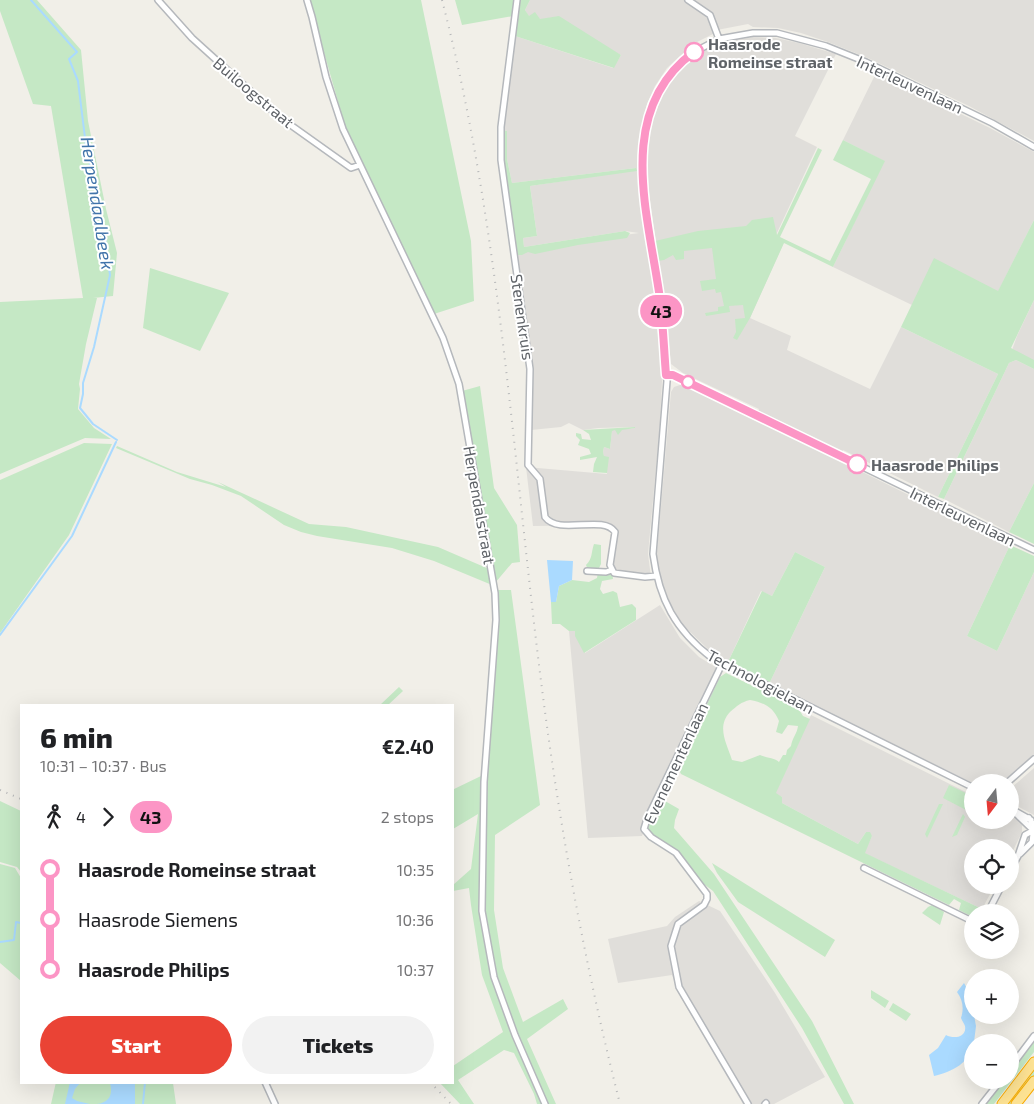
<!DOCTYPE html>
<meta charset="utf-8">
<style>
:root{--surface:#fff;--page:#f2f2f2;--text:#202124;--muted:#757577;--accent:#ea4335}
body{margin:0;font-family:"Exo 2",sans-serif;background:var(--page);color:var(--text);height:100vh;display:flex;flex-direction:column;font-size:19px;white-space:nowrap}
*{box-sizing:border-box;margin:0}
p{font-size:16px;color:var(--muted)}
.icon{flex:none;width:28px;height:28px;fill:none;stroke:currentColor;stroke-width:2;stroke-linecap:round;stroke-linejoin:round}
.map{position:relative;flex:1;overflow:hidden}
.details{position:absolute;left:20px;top:704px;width:434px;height:380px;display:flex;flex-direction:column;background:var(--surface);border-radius:0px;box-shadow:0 5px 20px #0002}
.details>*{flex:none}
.badge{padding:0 10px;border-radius:16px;font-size:18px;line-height:32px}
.needle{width:32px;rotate:196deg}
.tools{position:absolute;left:964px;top:774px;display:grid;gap:10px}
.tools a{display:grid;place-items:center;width:55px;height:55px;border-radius:50%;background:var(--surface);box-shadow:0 5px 20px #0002;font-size:25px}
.map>.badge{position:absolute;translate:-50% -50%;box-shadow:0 0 0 2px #fff}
.legs{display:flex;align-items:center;gap:8px;height:55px;padding:0 20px;font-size:16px}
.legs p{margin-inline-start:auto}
.overview{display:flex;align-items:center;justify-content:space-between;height:85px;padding:0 20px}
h1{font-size:28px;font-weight:800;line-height:38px}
.action{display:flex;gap:10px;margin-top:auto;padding:10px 20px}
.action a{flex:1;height:58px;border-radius:30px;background:var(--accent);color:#fff;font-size:20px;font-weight:800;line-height:58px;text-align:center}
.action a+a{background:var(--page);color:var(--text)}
ul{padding:0 20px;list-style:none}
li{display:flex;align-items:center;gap:18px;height:50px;font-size:19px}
li i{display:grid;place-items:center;width:8px;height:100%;margin:0 6px;background:currentColor}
li i::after{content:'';width:12px;height:12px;margin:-6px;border:4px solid;border-radius:50%;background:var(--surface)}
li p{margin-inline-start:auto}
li:first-child i{background:linear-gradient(#0000 50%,currentColor 0)}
li:last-child i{background:linear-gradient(currentColor 50%,#0000 0)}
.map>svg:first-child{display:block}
.industrial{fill:#e0deda}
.green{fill:#c5e8c5;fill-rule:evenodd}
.water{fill:#aadaff}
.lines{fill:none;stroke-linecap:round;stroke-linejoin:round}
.stream{stroke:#aadaff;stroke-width:2}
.street-casing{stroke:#b5b8bc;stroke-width:8}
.highway-casing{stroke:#f9ab00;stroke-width:11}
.street{stroke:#fff;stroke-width:5}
.highway{stroke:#fde293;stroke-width:9}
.rail{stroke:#b6b7b8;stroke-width:2;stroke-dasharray:1 6;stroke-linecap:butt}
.line-1-casing{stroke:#fff;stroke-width:11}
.line-1{stroke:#fc95c5;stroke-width:8}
.stop-1-dot{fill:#fff;stroke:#fc95c5;stroke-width:2.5}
.labels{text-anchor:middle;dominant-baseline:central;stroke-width:4;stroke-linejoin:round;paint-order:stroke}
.stop-label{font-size:16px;font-weight:bold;fill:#5f6368;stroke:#fff;text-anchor:start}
.street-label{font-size:16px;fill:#5f6368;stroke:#fff}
.water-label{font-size:18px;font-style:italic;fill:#4174aa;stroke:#fff}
</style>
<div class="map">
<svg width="1034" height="1104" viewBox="0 0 1034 1104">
<rect width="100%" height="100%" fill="#f1efe8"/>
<path class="industrial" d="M530,0H688L710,15L717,32L693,44L667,68L655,86L647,104L639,137L637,160L639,194L655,300L662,381L660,424L648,554L651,577L638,576L612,570L616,536L608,525L533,526L526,467L607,474L603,452L604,447L610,449L612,430L635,428L634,427L598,428L583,430L569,423L561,427L531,430L533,370L516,250L639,233L625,231L524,247L523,238L537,236L530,186L636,170V168L512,183L507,159V131L503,130L515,36L613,68L621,55L540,19L529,17L525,10Z
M693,0H1034V141L969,106L868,58L828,42L801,33L778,28L753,27L748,24L717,30L710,13Z
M753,37L776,38L799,43L836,54L795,136L817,147L776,235L784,242L750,318L791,336L787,350L870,389L901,327L998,374L938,497L843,450L838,460L1010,545L967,636L997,651L1034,572V754L1002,782L972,783L770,682L825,567L795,552L772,596L761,591L728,662L712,653L683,625L671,605L663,585L657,563V552L671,392L674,387L680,385L688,386L754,420L759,409L683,373L671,364L664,299L649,193L647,161L649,139L653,119L664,91L685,62L699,52L721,43Z
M876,73L990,128L1034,152V220L998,292L912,305L833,267L884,161L843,140Z
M1034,300V365L1011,353L1017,336Z
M1016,360L1034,369V483L1009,532L944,499L1009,363Z
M660,605L680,638L699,657L719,669L642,836L588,838L569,631H575L585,653Z
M811,715L972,795V820H1010V814L1018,820L1022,825V832L1010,857V848H972V885H995L982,909L864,853L872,836L866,832L858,844L782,803V797L775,794Z
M1034,768V815L1013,804L1010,799L1011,788Z
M699,901L720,911L775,993L825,1077L774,1104H743L681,998L672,975L618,983L608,939L667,926L675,917Z"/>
<path class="green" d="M0,0H37L81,50L88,121L106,209L117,253L113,296L93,298H97L86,344L79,384L80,389L78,409L94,428L111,439L85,438L0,474V302L83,298L51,106L33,104L0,11Z
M309,0H421L471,241L474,301L434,314L345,126Z
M455,0H515L513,16L462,25Z
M519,0H530L525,10L529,16L535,12L540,19L559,16L621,55L614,68L515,36Z
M503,130L507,131V159L512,183L636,168L637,171L530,186L537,236L523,238L524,247L625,231L630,233L627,238L578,245L535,254L528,252L522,255H517L503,160Z
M843,140L885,161L833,267L784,243L750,318L737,340L733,338L736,332L735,319L745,318L743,305L729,306L730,312L706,316L705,313L718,311V307L724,306L721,292L716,293L715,289L702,291L700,281L716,279L712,248L684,251V259L676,260L673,255L664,260L658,261L655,241L698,231L746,226L752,220L773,217L777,235L818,148L822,150L780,237L830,261L871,179L833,160Z
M1034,220V300L1011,348L1034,360V369L1016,360L1009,363L944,499L938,497L998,374L901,327L934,258L998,291Z
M150,268L229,293L200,351L143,328Z
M480,386L494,488L517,525L520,562L512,563L495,583L462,391Z
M635,427V428L622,430L618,435L615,430L612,431L610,449L604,447L603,452L604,456L609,457L607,473L593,472L594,464L597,457L580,460V457L591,454L589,449L578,445L580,440L576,436V433L581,434L582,439L591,440L589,434L583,430Z
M84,443L112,444L69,535L0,633V480Z
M117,446L177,472L226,487L218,482L309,524L346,527L438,547L489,569L492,585L434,561L392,548L317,536L301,532L284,525L241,496L212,485L190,479L116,448Z
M1034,483V544L1009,532Z
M594,544L601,545V564L598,570H588L586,565C593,558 591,552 594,544Z
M1010,545L1034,556V572L997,651L967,636Z
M795,552L825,567L770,682L728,662L762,591L772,596Z
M612,570L613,579L602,581L600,589L603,594L613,591L617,593L620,607L632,604L636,608V620L584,653L575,636V631H569L560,624H552L551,602H556L559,586L572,580L589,582L597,578L598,572Z
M498,590H511L540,805L495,835L494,910L503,968L523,1022L563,999L568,1009L527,1039L556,1104H537L534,1094L514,1053L504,1050L458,1080L474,1104H460L440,1083L452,1082L453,1066L503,1032L482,975L471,905L469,888L453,891V885L471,869L478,814L453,829L452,790L481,776L482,767L487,762L499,619Z
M726,673L798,708L803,716L810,719L776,793L782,797V803L858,844L866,832H870L872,836L865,853L982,909L978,912H972L971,916L959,910L961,903L954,899L949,905L681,774L679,770L682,757L720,677ZM750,700C765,703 773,707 779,721L776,732L782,734L788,725L798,726C797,734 792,738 791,746L787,750L786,755H783L779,762C775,758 766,758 760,755L742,762L732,760C727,744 716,727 730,712C737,706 741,702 750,700Z
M399,687L403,691L388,705H380Z
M949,785L972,796V803L968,811L943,798Z
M658,797L679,809L675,820L674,828L714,874L812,1021L854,1104H844L802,1028L713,891L696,878L676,853L647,834L645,823Z
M0,801L21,811V872L17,867L0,862Z
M939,804H943L927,838L925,834Z
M963,814L965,817L957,835L952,837Z
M712,863L835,940L825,957L738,902L717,873Z
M0,864L15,868L21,878V981L0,963Z
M932,905L937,906L944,912L940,925L922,913L928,907Z
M871,990L889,1001L885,1008L871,998Z
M893,1003L911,1014L906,1021L889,1010Z
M1034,1038V1052L994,1104H984L1002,1080H1010V1070Z
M1034,1068V1077L1013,1104H1007Z
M56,1082L173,1083L176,1104H51Z"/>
<path class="water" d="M547,560L573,561L572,580L559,586L556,602H551Z
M964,983L970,994L972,1015H974L976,1026L974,1042H972C972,1063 951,1072 934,1076L929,1055L938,1048L946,1035C953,1039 967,1038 965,1026C964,1023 962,1021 961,1018C964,1009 963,1000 957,992Z
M70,1082L80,1083L75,1089L72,1098L77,1101L90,1104H65Z
M110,1083H135V1104H97C110,1102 113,1094 110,1083Z"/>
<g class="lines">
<path class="stream" d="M31,0L77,52L69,59L78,81L86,146L104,229L110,275L94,347L83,383V394L80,408L93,424L117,440
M0,635L72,536L116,442
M0,942L14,940L16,922L21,923V925
M143,1104L145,1082"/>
<defs>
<path id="street" d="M158,0L192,38L256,96L278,116L351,168L360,165
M307,0L312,17L326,77L343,129L443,338L459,384L495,593L496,620L484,782L482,911L494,977L515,1035L545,1104
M517,0L501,127V160L530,369L528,465L540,479L545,517C559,536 603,514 615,532L610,565L614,573L645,577L656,576
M688,0L710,15L719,39
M666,375H673L1034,550
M587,571L606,572L612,570
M722,664L647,819L644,829L651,837L676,853L707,894V899L704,905L678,924L671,946L679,987L748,1104
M1008,782L1034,759
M972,787L712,658C675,630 659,599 653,554L667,381L659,299L643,193L642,160L644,138L652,105L672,71L696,51L719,39L753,33H777L826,46L866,62L992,123L1034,147
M1010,808L1033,830
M1015,811L1031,820
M1020,854L1032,842L1034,826L1029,818
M864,868L972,921
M1010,871L1018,856L1025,835L1034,830
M988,912L1002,885
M1010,1068L1034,1036
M265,1082L275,1104
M765,1104L766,1103
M982,1104L1001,1080"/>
<path id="highway" d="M1002,1104L1034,1062
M1016,1104L1034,1081"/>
</defs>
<use href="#street" class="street-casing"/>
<use href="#highway" class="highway-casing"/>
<use href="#street" class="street"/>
<use href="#highway" class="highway"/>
<path class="rail" d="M442,0C499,220 512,448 540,673C558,818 584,962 620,1104
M0,790L21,799
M430,1082L451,1104"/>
</g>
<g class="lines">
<defs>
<path id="line-1" d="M694,52C613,111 649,217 660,299C663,324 664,350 666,375H673L857,464"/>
</defs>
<use href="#line-1" class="line-1-casing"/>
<use href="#line-1" class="line-1"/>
</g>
<g class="stop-1-dot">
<circle cx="694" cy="52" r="9"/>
<circle cx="688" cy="382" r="6"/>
<circle cx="857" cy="464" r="9"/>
</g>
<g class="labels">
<g class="stop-label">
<text x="708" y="43">Haasrode<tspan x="708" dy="18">Romeinse straat</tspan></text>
<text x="871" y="464">Haasrode Philips</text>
</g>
<g class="street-label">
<text transform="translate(910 84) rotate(25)">Interleuvenlaan</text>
<text transform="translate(254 92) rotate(40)">Builoogstraat</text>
<text transform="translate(523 317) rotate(82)">Stenenkruis</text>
<text transform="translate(480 505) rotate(80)">Herpendalstraat</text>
<text transform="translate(963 516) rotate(26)">Interleuvenlaan</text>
<text transform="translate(761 681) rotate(28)">Technologielaan</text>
<text transform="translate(675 763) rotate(-65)">Evenementenlaan</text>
</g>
<g class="water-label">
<text transform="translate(98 203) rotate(81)">Herpendaalbeek</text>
</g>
</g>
</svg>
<div class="tools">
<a><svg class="needle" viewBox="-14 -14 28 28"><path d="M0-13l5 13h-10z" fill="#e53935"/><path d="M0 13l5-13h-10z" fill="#757577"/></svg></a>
<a><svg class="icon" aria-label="locate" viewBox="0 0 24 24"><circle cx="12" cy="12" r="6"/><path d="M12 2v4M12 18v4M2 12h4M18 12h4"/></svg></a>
<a><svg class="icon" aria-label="layers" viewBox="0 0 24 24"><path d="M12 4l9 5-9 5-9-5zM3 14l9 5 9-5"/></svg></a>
<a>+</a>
<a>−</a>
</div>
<b class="badge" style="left:661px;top:311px;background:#fc95c5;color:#111">43</b>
<section class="details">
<div class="overview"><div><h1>6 min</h1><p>10:31 – 10:37 · Bus</p></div><b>€2.40</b></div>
<div class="legs"><svg class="icon" aria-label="walk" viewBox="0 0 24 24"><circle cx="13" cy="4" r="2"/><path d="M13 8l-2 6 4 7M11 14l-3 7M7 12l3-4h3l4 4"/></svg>4<svg class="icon" aria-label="forward" viewBox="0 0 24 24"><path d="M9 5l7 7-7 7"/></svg><b class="badge" style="background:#fc95c5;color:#111">43</b><p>2 stops</p></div>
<ul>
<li><i style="color:#fc95c5"></i><b>Haasrode Romeinse straat</b><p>10:35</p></li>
<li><i style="color:#fc95c5"></i><span>Haasrode Siemens</span><p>10:36</p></li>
<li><i style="color:#fc95c5"></i><b>Haasrode Philips</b><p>10:37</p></li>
</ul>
<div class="action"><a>Start</a><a>Tickets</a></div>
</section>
</div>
